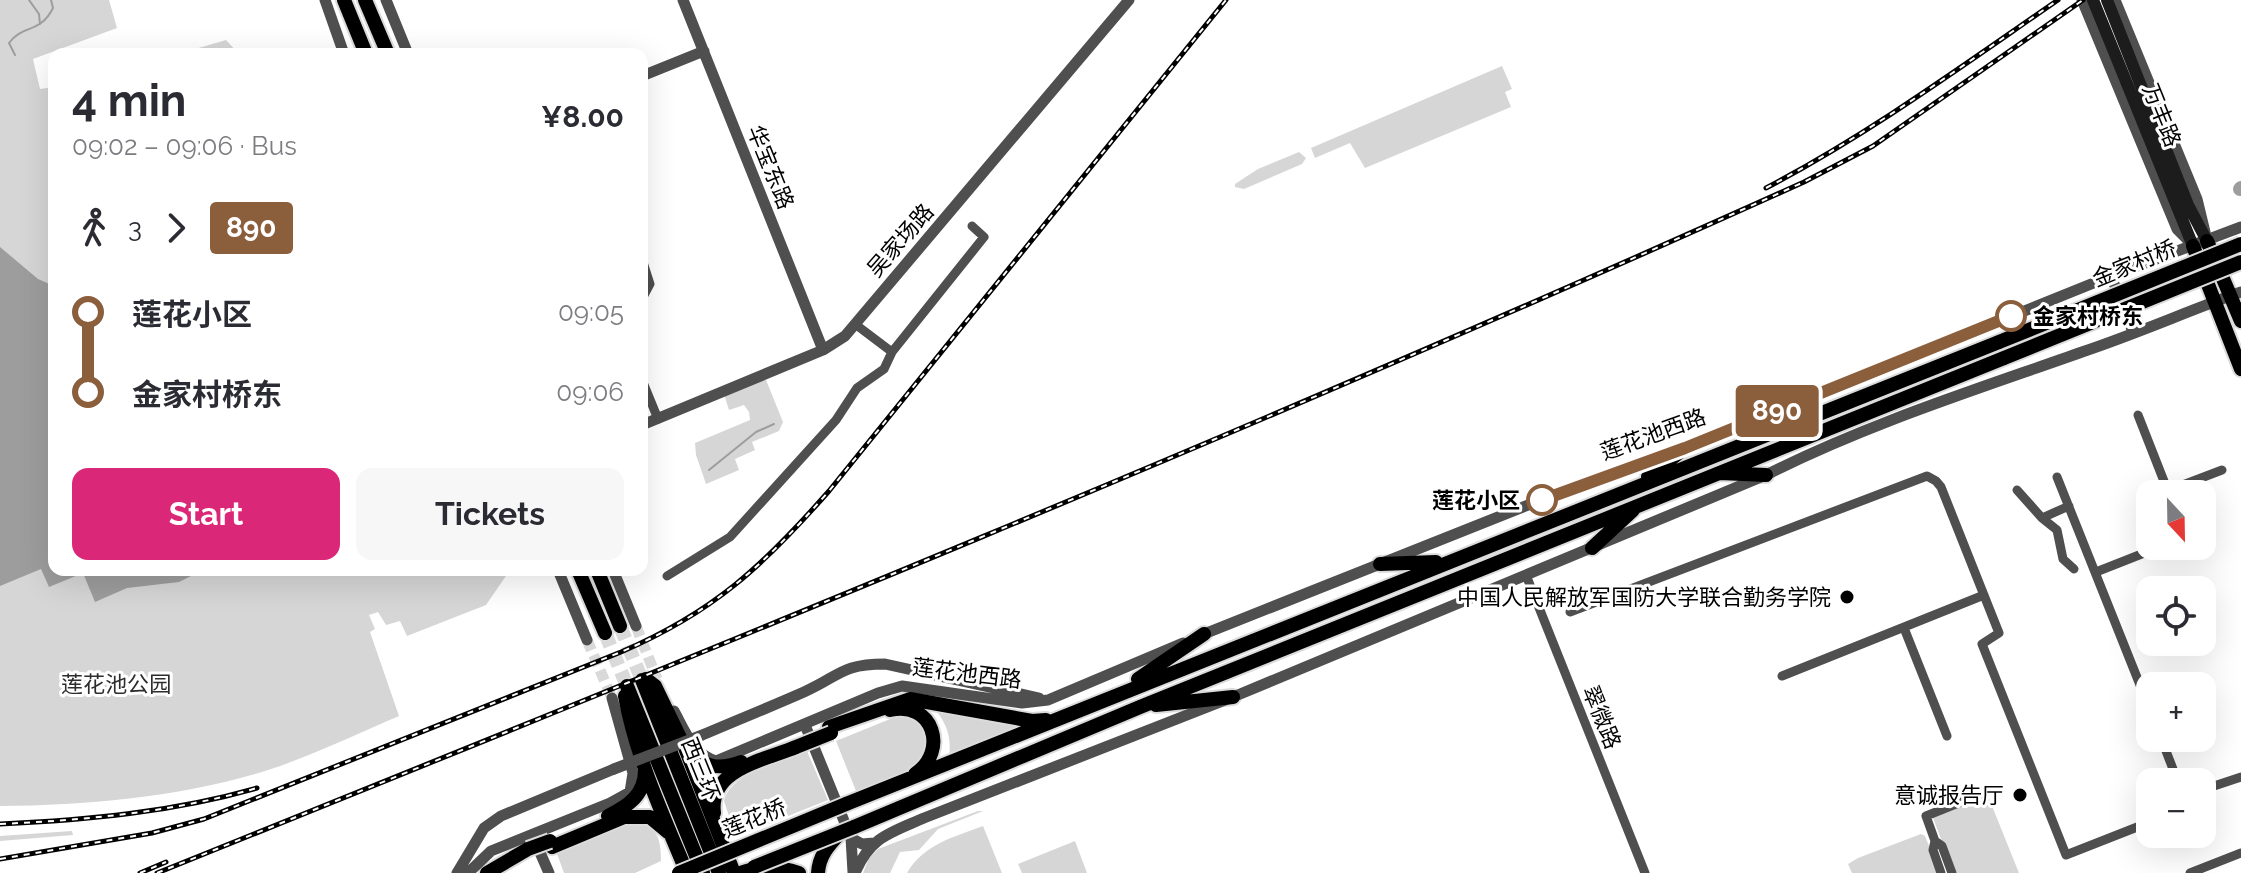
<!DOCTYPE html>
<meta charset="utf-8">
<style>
:root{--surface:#fff;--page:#f7f7f7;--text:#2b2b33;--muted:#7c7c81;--accent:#db2777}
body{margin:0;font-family:Raleway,"Noto Sans SC",sans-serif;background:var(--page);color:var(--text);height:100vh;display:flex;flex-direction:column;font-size:30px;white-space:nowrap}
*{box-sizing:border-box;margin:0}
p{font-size:26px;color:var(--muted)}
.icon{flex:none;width:44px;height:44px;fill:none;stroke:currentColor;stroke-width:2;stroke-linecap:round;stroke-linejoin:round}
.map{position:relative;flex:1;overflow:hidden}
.drawer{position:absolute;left:48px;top:48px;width:600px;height:528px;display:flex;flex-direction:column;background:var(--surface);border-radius:16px;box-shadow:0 8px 32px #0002}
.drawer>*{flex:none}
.badge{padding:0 16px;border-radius:6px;font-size:28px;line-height:52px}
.needle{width:52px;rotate:158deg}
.buttons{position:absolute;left:2136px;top:480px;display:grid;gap:16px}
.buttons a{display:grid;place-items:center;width:80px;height:80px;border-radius:16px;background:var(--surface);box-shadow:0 8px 32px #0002;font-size:40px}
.map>.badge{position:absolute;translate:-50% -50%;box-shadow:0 0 0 4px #fff}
.legs{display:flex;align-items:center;gap:12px;height:88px;padding:0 24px;font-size:26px}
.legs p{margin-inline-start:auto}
.summary{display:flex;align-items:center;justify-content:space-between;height:136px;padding:0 24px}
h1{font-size:44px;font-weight:700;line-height:60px}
.cta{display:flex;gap:16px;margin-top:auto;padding:16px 24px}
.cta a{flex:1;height:92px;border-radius:16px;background:var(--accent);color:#fff;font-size:32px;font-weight:700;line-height:92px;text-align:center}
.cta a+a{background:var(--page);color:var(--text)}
ul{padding:0 24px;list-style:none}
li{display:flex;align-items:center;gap:28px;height:80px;font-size:30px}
li i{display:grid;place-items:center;width:12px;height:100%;margin:0 10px;background:currentColor}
li i::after{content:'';width:20px;height:20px;margin:-10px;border:6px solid;border-radius:50%;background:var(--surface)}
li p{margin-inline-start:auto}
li:first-child i{background:linear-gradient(#0000 50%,currentColor 0)}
li:last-child i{background:linear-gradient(currentColor 50%,#0000 0)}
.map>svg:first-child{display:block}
.green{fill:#d6d6d6}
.water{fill:#9d9d9d}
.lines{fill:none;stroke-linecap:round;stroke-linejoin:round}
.stream{stroke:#9d9d9d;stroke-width:2}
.river{stroke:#9d9d9d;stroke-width:14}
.tertiary-tunnel{stroke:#d9d9d9;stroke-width:11;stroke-dasharray:11 5.5;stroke-linecap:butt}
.trunk-tunnel{stroke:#d9d9d9;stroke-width:14;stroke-dasharray:14 7;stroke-linecap:butt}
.primary-casing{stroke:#dbdbdb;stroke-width:18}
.trunk-casing{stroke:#dbdbdb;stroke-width:18}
.minor{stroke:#4f4f4f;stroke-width:9}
.tertiary{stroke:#4f4f4f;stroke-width:11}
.secondary{stroke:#1c1c1c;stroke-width:12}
.primary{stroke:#000;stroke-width:14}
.trunk{stroke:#000;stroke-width:14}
.rail-casing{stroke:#000;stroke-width:5}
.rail{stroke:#fff;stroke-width:2;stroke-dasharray:6;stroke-linecap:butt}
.trunk-bridge-casing{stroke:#dbdbdb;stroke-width:18;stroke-linecap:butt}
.tertiary-bridge{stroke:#4f4f4f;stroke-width:11}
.trunk-bridge{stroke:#000;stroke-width:14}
.line-1-casing{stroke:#fff;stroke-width:18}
.line-1{stroke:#8b5e3c;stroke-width:12}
.stop-1-dot{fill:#fff;stroke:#8b5e3c;stroke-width:4}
.poi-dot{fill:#000;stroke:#fff;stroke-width:3}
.labels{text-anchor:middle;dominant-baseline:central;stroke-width:6;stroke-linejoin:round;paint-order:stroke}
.street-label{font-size:22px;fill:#000;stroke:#fff}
.stop-label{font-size:22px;font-weight:bold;fill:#000;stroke:#fff;text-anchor:start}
.poi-label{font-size:22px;fill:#000;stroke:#fff;text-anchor:end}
.park-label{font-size:22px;fill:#2d2d2d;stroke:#fff}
</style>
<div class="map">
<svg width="2241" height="873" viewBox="0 0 2241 873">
<rect width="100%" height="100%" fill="#fff"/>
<path class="green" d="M0,0H109L117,28L33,59L40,89L54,87V570H510L486,605L407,636L400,621L386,625L378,612L369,615L375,629L370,632L399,716C356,734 312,756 268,770C182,797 90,805 0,806Z
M226,40L239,54H178Z
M1502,66L1512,89L1505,92L1511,107L1365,168L1350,143L1315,158L1311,148Z
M1299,152L1306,158L1302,164L1244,189L1235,187V184L1258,169Z
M764,375L783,422L779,431L752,442L755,450L735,459L739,470L706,484L696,455L695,443L750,420L749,412L744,405L729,410L723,391Z
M933,707L1018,724L1017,728L949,757C952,736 946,722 933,707Z
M900,715L916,721L926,727L929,747L916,769L856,791L836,741Z
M807,751L828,800L736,837L724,801C730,773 782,761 807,751Z
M1988,796L2019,873H1954L1933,818Z
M978,811H983L938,829L919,850L900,852L890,873H863L869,858L878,849Z
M629,821C656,824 661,835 661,861L635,873H564L556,851Z
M983,826L1002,873H907C924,844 954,837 983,826Z
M72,831L73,835L0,841V836Z
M1921,834L1925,836L1940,873H1852L1848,864L1858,858Z
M1075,841L1087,873H1022L1018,864Z"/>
<path class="water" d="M0,247L38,279L54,286V570H203L179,582L127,588L95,602L83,573L49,587L41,569L0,586Z"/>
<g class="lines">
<path class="stream" d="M29,0L39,14L40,24
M15,55L9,43C23,24 40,34 53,8L51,0
M709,470L756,432L774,424"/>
<path class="river" d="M2240,189L2241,188"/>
<path class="tertiary-tunnel" d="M636,626L657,679
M587,640L612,698"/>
<path class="trunk-tunnel" d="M620,626L642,680
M605,633L627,686"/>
<defs>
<path id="primary" d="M2207,241L2241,321
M2193,246L2241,369"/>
<path id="trunk" d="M344,0L366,54
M365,0L388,54
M1720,473L1766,475
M1648,477L1685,448
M1592,548L1633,510
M1380,564L1436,562
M578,570L605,633
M597,570L620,626
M646,679L655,686L685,748L734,873
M1138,679L1204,634
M642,680L719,873
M627,686L703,873
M625,696C636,757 663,815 687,873
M1156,705L1233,697
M890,710C933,700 949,751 915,774
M829,727L910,699L1032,721L1046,720
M688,751C703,768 720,770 741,762
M846,804L1999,342
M714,813C708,769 765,760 796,747
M608,816C628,806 645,795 645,770
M854,827L1140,707L2004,358
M552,847L624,817H650L668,832
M487,873L528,849
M740,873C758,866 780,866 799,873
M818,873C819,855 829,845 841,832"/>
</defs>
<use href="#primary" class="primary-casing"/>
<use href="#trunk" class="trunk-casing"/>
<path class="minor" d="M642,259L650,284L642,299
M855,324L892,352
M642,380L658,419
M2138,415L2169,494
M2057,477L2150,710
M2017,490L2042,518L2057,530L2063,559L2074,569
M2167,491L2222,470
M2042,518L2069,506
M2096,572L2162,546
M1526,575L1645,873
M667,576L730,537L836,420L857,388L884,369L892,352L984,237L972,226
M1570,612L1927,476L1936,481L1941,487L1999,633L1982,644L2066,855L2150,822
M1904,628L1947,736
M1782,676L1984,595
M2161,738L2178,782
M2202,790L2241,777
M1935,841L1942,846L1952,873
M1941,873L1933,850L1935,841L1926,816L1986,792
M2190,873L2241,853"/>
<path class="tertiary" d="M325,0L344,54
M386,0L408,54
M683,0L823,350
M2082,0L2177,229L2190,242
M2115,0L2197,199L2205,232
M642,76L704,51
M2111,276L2133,332
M642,425L823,350L845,336L1129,0
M558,570L587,640
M613,570L636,626
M1199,636L1591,480L1685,448L2111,276L2241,227
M674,711C685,731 693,754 716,761L878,693L902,686L1022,703L1048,700L1183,643
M805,725L851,838
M700,736C735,721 770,707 804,692C840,676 841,664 885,664L1039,698
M535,841L549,873
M853,872L851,838L862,844L874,843
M457,873L484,828L501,816L614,769
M468,873L491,851L610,803L630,792L633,773L612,698
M855,873C870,837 890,833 924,818L1233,697L1766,475C1867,424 1975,390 2082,352C2136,334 2188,311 2241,292"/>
<path class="secondary" d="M2093,0L2193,246
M2107,0L2188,205L2207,241"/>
<use href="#primary" class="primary"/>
<use href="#trunk" class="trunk"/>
<defs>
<path id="rail" d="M1766,188C1869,134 1962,66 2058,0
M0,824C87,820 173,812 257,788
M0,859L152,833L204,819L621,652C714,612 763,566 829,491L1226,0
M140,873L166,862
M157,873C709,651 1261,427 1804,182L1873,146L2083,0"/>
</defs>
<use href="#rail" class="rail-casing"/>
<use href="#rail" class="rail"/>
<defs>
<path id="trunk-bridge" d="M1999,342L2241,244
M2004,358L2241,262
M796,747L831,733
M528,849L550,841
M754,867L854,827
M679,873L846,804"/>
</defs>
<use href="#trunk-bridge" class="trunk-bridge-casing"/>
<path class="tertiary-bridge" d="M614,769L700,736"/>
<use href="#trunk-bridge" class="trunk-bridge"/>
</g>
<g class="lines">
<defs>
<path id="line-1" d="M1542,500L1685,448L2011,316"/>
</defs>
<use href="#line-1" class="line-1-casing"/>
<use href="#line-1" class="line-1"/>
</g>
<g class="stop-1-dot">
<circle cx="2011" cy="316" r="14"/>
<circle cx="1542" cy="500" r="14"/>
</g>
<g class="poi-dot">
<circle cx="1847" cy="597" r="8"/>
<circle cx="2020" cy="795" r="8"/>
</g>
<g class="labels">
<g class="street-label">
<text transform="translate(2162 115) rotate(68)">万丰路</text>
<text transform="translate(771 167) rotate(68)">华宝东路</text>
<text transform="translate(900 240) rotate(-49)">吴家场路</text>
<text transform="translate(2134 263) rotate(-22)">金家村桥</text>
<text transform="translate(1653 434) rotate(-20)">莲花池西路</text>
<text transform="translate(967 673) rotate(7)">莲花池西路</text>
<text transform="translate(1602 717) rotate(68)">翠微路</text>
<text transform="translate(701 769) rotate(68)">西三环</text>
<text transform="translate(754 818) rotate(-22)">莲花桥</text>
</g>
<g class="stop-label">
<text x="2033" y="316">金家村桥东</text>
<text x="1520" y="500" text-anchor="end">莲花小区</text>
</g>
<g class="poi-label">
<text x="1831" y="597">中国人民解放军国防大学联合勤务学院</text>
<text x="2004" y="795">意诚报告厅</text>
</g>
<g class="park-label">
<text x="116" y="684">莲花池公园</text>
</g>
</g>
</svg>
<div class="buttons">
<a><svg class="needle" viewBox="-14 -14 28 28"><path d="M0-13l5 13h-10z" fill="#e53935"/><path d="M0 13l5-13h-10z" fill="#7c7c81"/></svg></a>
<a><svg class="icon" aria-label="locate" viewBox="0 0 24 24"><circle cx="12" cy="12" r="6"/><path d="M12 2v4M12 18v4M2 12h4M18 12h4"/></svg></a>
<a>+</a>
<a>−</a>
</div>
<b class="badge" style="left:1777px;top:411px;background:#8b5e3c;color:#fff">890</b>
<section class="drawer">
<div class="summary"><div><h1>4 min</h1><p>09:02 – 09:06 · Bus</p></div><b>¥8.00</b></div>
<div class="legs"><svg class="icon" aria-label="walk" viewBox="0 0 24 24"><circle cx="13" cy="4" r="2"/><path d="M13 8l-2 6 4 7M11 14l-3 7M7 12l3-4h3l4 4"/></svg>3<svg class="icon" aria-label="forward" viewBox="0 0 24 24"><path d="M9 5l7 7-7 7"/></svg><b class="badge" style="background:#8b5e3c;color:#fff">890</b></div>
<ul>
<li><i style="color:#8b5e3c"></i><b>莲花小区</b><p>09:05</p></li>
<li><i style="color:#8b5e3c"></i><b>金家村桥东</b><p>09:06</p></li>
</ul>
<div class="cta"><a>Start</a><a>Tickets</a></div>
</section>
</div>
